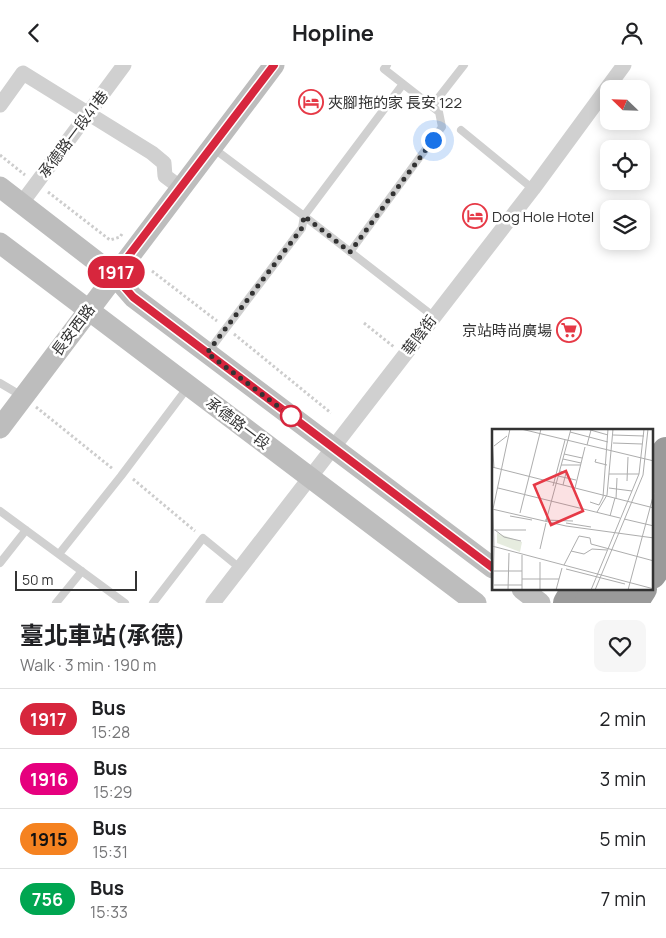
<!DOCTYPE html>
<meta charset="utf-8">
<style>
:root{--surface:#fff;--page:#f6f6f6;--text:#202124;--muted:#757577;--line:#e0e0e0}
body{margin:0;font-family:Manrope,"Noto Sans TC",sans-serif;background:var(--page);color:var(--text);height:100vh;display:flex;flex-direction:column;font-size:19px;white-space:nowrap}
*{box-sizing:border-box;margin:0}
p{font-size:16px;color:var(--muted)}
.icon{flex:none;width:28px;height:28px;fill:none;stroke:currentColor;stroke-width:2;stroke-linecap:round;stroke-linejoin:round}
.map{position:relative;height:538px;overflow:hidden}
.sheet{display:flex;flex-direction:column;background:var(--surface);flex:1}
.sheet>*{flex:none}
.badge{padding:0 10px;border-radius:16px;font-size:18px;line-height:32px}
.needle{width:32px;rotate:293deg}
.buttons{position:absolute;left:600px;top:15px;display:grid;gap:10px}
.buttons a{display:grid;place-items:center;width:50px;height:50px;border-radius:10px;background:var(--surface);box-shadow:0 2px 12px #0003;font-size:25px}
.scale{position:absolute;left:15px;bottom:12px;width:122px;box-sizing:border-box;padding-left:5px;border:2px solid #333;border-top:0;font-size:14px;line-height:18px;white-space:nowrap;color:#333;-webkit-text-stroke:4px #fff;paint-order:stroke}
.you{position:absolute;width:25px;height:25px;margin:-12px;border:4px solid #fff;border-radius:50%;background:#1a73e8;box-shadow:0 0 0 8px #1a73e833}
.map>.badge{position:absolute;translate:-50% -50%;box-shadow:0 0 0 2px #fff}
.round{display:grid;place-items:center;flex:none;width:52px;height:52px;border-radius:10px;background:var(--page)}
.overview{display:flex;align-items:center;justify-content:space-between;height:85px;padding:0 20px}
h1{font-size:24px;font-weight:700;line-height:38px}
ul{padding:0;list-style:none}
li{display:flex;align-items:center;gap:15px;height:60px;padding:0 20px;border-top:1px solid var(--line)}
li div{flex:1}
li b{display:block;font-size:19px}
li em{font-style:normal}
li .badge{min-width:55px;font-weight:700;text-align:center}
header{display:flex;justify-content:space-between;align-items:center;height:65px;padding:0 20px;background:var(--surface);font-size:22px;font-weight:700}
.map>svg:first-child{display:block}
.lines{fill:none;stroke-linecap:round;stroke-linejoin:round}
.path{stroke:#cdcdcd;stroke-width:3;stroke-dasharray:2.5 2.5;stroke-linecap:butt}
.lane{stroke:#d0d0d0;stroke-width:8}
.street{stroke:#d0d0d0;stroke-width:15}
.secondary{stroke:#bdbdbd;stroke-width:21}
.highway{stroke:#9a9a9a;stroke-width:28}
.highway-bridge{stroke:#9a9a9a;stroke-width:28}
.line-casing{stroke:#fff;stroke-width:11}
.line{stroke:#d7263d;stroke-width:8}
.walk{stroke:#333;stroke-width:5;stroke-dasharray:0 9}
.stop-dot{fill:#fff;stroke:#d7263d;stroke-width:2.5}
.labels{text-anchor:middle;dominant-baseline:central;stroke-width:5;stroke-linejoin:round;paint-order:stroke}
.poi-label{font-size:15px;fill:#333;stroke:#fff;text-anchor:start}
.street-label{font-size:15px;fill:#333;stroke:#fff}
.inset-road{fill:none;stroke:#adadad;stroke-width:1}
.view{fill:#e63946;fill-opacity:0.15;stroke:#e63946;stroke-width:2.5}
.inset-edge{fill:none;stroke:#333;stroke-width:2.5}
</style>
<header><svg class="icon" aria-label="back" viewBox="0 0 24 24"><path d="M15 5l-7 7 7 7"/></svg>Hopline<svg class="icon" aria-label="person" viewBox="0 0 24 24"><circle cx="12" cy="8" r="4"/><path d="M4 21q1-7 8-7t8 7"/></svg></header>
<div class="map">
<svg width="666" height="538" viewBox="0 0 666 538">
<rect width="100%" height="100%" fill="#fff"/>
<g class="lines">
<path class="path" d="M0,90L25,110
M48,127L110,175L120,172L122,169
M152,206L217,256
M364,258L394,282
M234,269L331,348
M36,342L113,404
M635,365L636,366
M133,414L195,466"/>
<path class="lane" d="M432,41L464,0
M461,65L533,124
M213,83L304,151L433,251
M350,187L442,62L439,47L384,4L387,0
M208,287L302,163L304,151L403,19
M0,318L22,331
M0,446L125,538
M59,489L121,411L188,322
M0,498L26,465
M56,538L82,506
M153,538L203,473L241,504"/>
<path class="street" d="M0,40L23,8L152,88L164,98L165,111L181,123
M21,139L124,0
M213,538L533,124L624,0"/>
<path class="secondary" d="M0,122L114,210L133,232L493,503
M0,178L476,538
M0,363L274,0
M522,524L540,538"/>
<path class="highway" d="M652,407L666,386
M652,437L666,416
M652,475L666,454
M652,510L666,490
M567,538L575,524
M611,538L620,524
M634,538L643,524"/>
<path class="highway-bridge" d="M588,538L597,524"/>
</g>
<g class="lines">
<defs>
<path id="line" d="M274,0L114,210L133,232L493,503"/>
</defs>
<use href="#line" class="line-casing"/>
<use href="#line" class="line"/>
<path class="walk" d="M291,351L207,288L302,163L304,151L350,187L433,75"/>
</g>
<defs>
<symbol id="hotel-ring" viewBox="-11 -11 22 22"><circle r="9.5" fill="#fff" stroke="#e63946" stroke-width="1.5"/><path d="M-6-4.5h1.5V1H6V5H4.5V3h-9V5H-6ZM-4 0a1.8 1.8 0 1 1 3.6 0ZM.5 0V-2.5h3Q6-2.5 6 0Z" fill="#e63946"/></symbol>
<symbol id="supermarket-ring" viewBox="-11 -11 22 22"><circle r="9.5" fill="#fff" stroke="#e63946" stroke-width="1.5"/><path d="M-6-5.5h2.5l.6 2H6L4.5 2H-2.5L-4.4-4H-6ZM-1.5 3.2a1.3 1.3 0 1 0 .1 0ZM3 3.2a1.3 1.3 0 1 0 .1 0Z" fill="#e63946"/></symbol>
</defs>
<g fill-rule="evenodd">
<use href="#hotel-ring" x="297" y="23" width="28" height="28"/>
<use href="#hotel-ring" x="461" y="137" width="28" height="28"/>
<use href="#supermarket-ring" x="555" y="251" width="28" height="28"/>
</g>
<circle class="stop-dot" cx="291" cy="351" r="10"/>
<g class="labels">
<g class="poi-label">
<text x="328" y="37">夾腳拖的家 長安 122</text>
<text x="492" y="151">Dog Hole Hotel</text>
<text x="552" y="265" text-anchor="end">京站時尚廣場</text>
</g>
<g class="street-label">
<text transform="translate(73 69) rotate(-53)">承德路一段41巷</text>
<text transform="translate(73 265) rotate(-53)">長安西路</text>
<text transform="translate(419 270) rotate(-53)">華陰街</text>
<text transform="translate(238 358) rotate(37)">承德路一段</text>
</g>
</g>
<g transform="translate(492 364)">
<rect width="161" height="161" fill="#fff"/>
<path d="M5,104L30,113L28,123L5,114Z" fill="#e6ecdf"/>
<path class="inset-road" d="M29,0L162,32M95,0L116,6M78,3L116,13M121,6L152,7M0,9L2,39M121,14L150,15M95,16L99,1M2,17L15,7M72,25L90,29M71,30L89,34M104,30L103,33L115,36M69,36H89M0,38L162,79M68,42L74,44L71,56M117,45H147M66,47L84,51M135,52L136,28M61,57L73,11M6,59L128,89M83,59L93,18M117,59L140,62M124,70L125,49M98,73L107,76L111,68L116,0M0,80L74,97L162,109M105,83L115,66L121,0M28,84L49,0M18,87L40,91M118,87L123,69M132,90L162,97M53,91L81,92M54,92L79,0M74,94L99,98M1,101H34M3,101L12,108L29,112M0,117L162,160M2,118L1,80L18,0M48,120L54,94M79,122L92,125L100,120L115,121M30,126V161M72,136L87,107L98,109L99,115L162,132M74,140L133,155M2,142H30M30,150H67M2,156H30M1,161L2,118M16,161L17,124M48,161V133M64,161L70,139M99,161L147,45L152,0M103,161L151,46L156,0M136,161L162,64"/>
<path class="view" d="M74,42L91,82L59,96L42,56Z"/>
<rect width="161" height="161" class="inset-edge"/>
</g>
</svg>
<div class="buttons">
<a><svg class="needle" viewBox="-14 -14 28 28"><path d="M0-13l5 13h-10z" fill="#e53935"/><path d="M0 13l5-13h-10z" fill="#757577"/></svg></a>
<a><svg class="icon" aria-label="locate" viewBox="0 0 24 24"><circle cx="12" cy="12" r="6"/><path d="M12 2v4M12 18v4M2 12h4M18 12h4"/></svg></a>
<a><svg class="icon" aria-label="layers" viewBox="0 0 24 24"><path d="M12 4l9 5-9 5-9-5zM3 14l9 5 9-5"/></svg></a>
</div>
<div class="scale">50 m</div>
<div class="you" style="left:433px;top:75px"></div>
<b class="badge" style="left:116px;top:207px;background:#d7263d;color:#fff">1917</b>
</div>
<section class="sheet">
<div class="overview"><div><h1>臺北車站(承德)</h1><p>Walk · 3 min · 190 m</p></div><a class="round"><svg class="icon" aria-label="heart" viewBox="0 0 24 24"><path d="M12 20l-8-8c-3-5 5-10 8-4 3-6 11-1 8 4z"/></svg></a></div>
<ul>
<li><span class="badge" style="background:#d7263d;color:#fff">1917</span><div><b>Bus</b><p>15:28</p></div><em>2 min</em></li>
<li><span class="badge" style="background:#e6007e;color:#fff">1916</span><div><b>Bus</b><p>15:29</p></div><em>3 min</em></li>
<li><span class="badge" style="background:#f58220;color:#111">1915</span><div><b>Bus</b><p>15:31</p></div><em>5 min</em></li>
<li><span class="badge" style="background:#00a651;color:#fff">756</span><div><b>Bus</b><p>15:33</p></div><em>7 min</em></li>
</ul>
</section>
